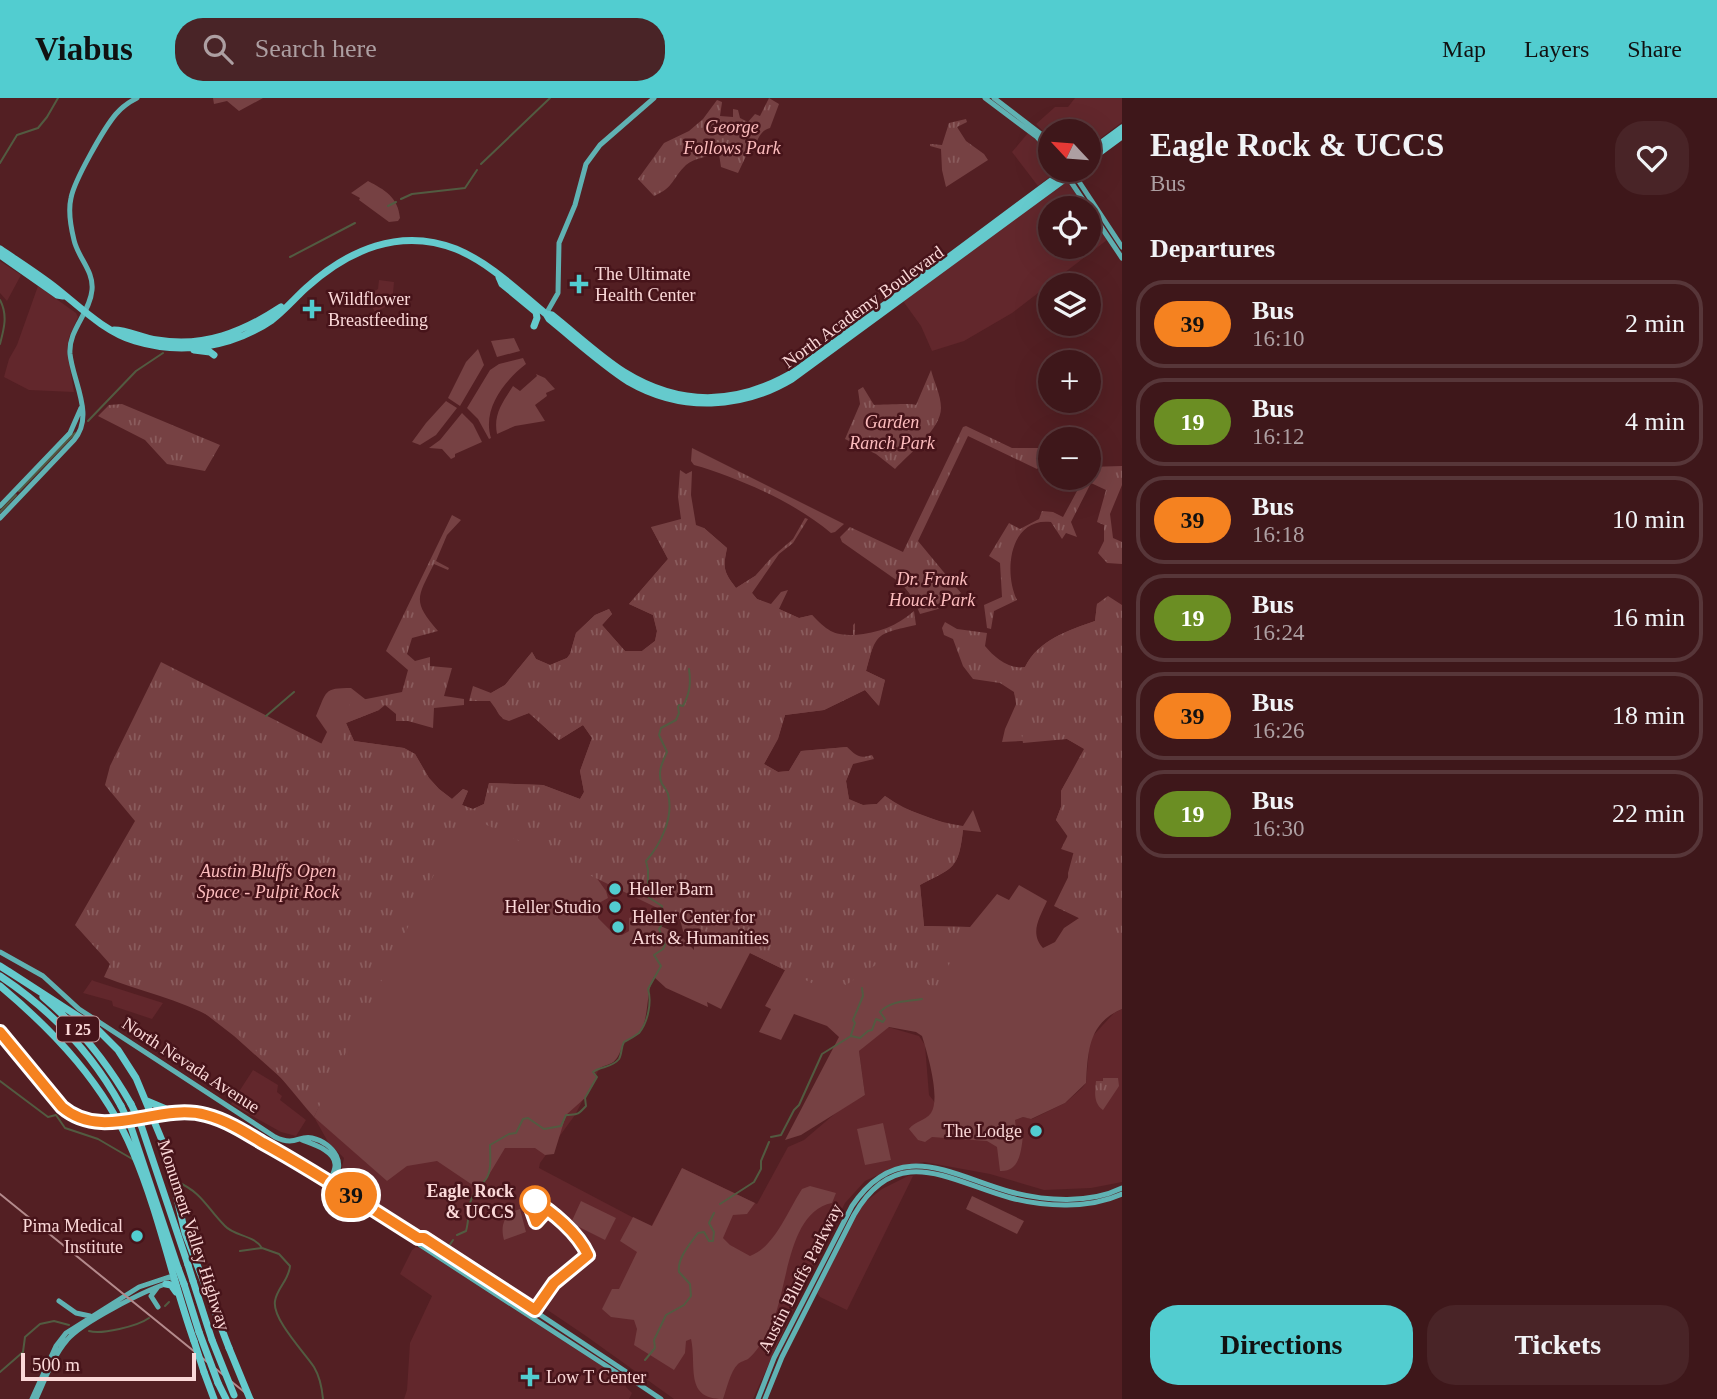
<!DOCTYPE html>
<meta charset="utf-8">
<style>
:root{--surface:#3e171a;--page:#492427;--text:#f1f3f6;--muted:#ad9fa2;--line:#573639;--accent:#52cdd0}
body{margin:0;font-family:"Times New Roman",serif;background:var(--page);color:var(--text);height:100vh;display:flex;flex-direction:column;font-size:26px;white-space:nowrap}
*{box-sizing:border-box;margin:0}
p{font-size:23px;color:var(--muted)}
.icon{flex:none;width:38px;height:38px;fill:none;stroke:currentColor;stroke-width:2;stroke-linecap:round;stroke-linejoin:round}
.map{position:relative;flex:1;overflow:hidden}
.panel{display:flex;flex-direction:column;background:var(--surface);width:595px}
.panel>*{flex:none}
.badge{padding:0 14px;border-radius:23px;font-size:24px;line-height:46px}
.needle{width:46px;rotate:296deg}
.fabs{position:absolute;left:1038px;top:21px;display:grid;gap:14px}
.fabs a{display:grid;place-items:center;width:63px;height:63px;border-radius:50%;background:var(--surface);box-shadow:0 7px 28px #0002,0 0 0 2px var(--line);font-size:35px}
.scale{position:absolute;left:21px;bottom:18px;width:175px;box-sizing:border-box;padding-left:7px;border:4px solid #fbd8d8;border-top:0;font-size:19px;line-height:24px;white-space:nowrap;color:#fbd8d8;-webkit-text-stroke:5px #47141a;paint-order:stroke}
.map>.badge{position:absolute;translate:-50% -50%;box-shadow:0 0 0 4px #fff}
h2{padding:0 28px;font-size:26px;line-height:63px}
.round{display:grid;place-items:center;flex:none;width:74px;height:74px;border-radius:28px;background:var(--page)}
.headline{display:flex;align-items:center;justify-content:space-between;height:119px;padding:0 28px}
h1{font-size:33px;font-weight:800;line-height:52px}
.button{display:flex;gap:14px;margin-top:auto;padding:14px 28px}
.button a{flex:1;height:80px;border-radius:28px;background:var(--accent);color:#111;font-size:28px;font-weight:800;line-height:80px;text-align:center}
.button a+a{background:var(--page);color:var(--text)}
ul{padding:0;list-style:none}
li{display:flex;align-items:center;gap:21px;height:88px;margin:0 14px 10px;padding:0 14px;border:4px solid var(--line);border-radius:28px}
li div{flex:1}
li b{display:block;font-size:26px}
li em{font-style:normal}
li .badge{min-width:77px;font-weight:700;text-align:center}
header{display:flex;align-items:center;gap:42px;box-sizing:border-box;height:98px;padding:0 35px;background:var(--accent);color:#111}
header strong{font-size:33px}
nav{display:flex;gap:38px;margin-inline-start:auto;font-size:24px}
.search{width:490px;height:63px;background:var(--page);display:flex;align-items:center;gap:18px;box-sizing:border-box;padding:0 24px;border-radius:28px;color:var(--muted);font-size:26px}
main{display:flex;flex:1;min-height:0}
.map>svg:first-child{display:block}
.built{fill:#62272c}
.grass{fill:#764143;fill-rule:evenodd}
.park{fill:url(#park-tufts)}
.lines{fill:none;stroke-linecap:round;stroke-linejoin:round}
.stream{stroke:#525b41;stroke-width:2}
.major{stroke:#60b2b3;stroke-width:5}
.highway{stroke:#65cacd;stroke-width:7}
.rail{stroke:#b48a8c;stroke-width:2}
.highway-bridge{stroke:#65cacd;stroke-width:7}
.line-casing{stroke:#fff;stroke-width:16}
.line{stroke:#f58220;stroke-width:10}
.poi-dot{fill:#52cdd0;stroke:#47141a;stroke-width:2.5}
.stop-dot{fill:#fff;stroke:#f58220;stroke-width:3.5}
.labels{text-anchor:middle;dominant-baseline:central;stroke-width:5;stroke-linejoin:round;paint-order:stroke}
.shield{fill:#47141a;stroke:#c59d9f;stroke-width:2}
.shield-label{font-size:16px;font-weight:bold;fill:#fbd8d8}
.park-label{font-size:18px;font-style:italic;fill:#fcbcbd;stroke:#47141a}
.poi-label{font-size:18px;fill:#fbd8d8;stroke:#47141a;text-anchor:start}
.street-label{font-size:18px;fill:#fbd8d8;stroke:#47141a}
.stop-label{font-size:18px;font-weight:bold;fill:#fbd8d8;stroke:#47141a;text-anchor:end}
</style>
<header>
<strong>Viabus</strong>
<div class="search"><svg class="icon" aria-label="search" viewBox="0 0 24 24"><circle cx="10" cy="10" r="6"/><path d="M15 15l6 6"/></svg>Search here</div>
<nav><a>Map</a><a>Layers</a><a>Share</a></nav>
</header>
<main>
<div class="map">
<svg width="1122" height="1301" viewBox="0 0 1122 1301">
<defs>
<pattern id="park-tufts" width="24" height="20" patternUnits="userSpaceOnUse" patternTransform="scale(1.75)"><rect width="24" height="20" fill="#764143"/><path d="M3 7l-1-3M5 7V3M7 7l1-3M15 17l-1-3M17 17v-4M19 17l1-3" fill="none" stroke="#8a5c5d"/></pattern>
</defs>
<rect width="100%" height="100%" fill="#531f23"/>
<path class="built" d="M1075,0H1122V24L1089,49L1088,33H1050V40L1036,26L1055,9H1068Z
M1028,35L1036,42L1050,63V72L1057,73L1038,88L1012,54Z
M1065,84L1068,85L1086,110H1050V149H1088L1089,114L1107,142L1012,215L964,243L932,253L921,228L903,203Z
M0,163L21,177L7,203L0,195Z
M379,182L394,184L392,206L375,214L366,198L378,191Z
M38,188L76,215L78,219L69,239L67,253L74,294L29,292L4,279L9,261L17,247Z
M539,764L670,798L607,956L575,1017L540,1065L539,1070L651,1129L682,1070L757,1106L788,1049L804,1042L838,1013L865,997L859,953L878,934L888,929L919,938L925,947L929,997L937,1007L1015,1022L1023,1019L1032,1021L1065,1005L1082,990L1086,985L1090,941L1114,915L1122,911V1084L1091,1090L1044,1092L990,1076L924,1064L893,1070L865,1083L845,1105L812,1170L753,1301H674L586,1238L484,1169L456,1152L380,1112L339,1083L344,1060L328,1044L314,1019L341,964Z
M92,882L94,883L163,905L152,921L113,908L112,903L83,895Z
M253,972L278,987L277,994L282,998L280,1002L306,1022L296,1038L281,1034L231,1006Z
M908,1078H913L847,1212L820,1199L817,1195L854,1118L865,1104L882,1091Z
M416,1149L420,1150L625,1283L626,1289L632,1295L629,1301H404L407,1292L410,1245L432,1198L400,1176L412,1152Z"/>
<path class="grass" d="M368,83C385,92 398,99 400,120L398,123L389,124L359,102L360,100L351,95Z
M514,240L520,253L497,259L491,243Z
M478,251L484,267L460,308L448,300L466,264Z
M523,260L526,266C504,283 482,311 491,340L489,341L478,321L467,310L490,272L499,266Z
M536,276L545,280L555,291L546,295L547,298L535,307L545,323L515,328L497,336C493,316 503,304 513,288L520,293L537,278Z
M446,303L457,310L436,337L420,347L412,344L426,325Z
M462,315L473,326L482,344L455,356V359L451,361L442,351L429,350L440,342Z
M651,429L704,430L727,450C723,470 723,473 736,490L755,478L752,495L757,501L799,520L812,517L823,529L836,537H855L874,544L866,573L885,582L878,607L865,592L824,612L785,617L778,640L764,666L778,674L789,673L801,653L847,649L853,665L846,683L849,701L863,707L877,706L885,698L901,709L963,732C959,771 953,770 920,787L924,828L970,829L997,796L1009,802L1019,787L1047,803C1040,819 1029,835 1043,850L1055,844L1064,830L1079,820L1069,807L1068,775L1075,749L1056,722L1061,709V693L1085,651L1067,641L1002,644L1005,631L1017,604L1014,594L1020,570L1025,569C1038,542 1069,532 1095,523L1097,506L1105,502L1122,508V911C1088,925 1088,954 1086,985L1065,1005L1031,1021L1023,1019L1015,1022L1016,1031L1023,1038C1021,1053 1020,1074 1000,1073L997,1049L987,1043L932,1039L925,1044L918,1042L909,1031C915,1023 925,1023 931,1015C941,1000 927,954 922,938L916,934L889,929L859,953L865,997L801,1037L785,1042L839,939L827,928L794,916L781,942L759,934L771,911L765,908L785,872L750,855L721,911L707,904L708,909L666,890L654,879C645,896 650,921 639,935C636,938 628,942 624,944C614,972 613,961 593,974L597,979L585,1000L566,1017L554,1056L545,1057L535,1050H505L487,1080L477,1090L437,1063L407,1068L387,1083L314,1019L319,1008L299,996L234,938L194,907L327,634L316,618C327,593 323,590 351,590L379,612L346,625L354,643L404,650L415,656L429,680L439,691L452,701L463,691L468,693L462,707L473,711L484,706L489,685L543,687L580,701L584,694L580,673L592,640L583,627L559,642L529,615C501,625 499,624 491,595L505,587L532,554L536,561L550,567L567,560L570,556L576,535L595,517L609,511L612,516L602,527L625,553H642L655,543L657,533L653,517L629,506L668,461ZM596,779L677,810L683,833L694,845V852L679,836L651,824L644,814L629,820V833L622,837L612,834L598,820L599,805L608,800L606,793Z
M883,1025L891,1062L865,1067L857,1031Z
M682,1070L755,1105L747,1116L733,1117L723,1140L730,1147L750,1158C775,1149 788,1112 802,1091L810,1088L836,1095L832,1105C787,1114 788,1191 772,1225C768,1235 757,1254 748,1261C746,1262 740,1264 738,1266C730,1274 727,1290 723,1301C684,1301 697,1268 691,1241L686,1243L685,1255L674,1272L634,1247L637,1231L634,1222L611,1219L602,1211L612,1191H619L637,1154L620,1143L633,1119L652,1128Z
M972,1098L1024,1123L1017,1136L966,1111Z
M581,1103L616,1120L605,1142L571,1125Z
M520,1111L526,1134L504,1142C500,1127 504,1116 520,1111Z"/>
<path class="park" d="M213,0H263L239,13L227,3L214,6Z
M769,0L779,6L770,30C761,32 755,43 756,52L747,56L738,75L721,69L719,56C708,58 695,60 686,67C672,80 675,89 654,98L638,81L664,45L689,33L703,21L717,2L722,4L720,18L733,19V11L738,12L740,20L748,24L755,16L760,18Z
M966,21L967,24L957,29L966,43L984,56L988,62L946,89L942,72L941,51L930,48V46L942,47L949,25Z
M931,272C934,284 941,297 941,310C941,331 909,356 895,371L876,356L845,341L860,306L858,292L863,289L874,307C883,307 911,305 916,307Z
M122,306L220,347L205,373L167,366L145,342L98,318L109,307Z
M966,328L1012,350H1046L1047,359L1037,371L968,338L918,443L961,495L938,511L920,516L913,500L902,486L842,444L840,439L850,429L903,454L963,329Z
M692,350L844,426L835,434L831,435C796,405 737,379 694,367L691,363Z
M1122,368V387L1110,416L1113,440L1122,444V466L1107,465L1098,455L1104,443V427L1097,424L1106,392L1091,385L1071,424L1077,439L1066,435L1062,441L1051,424C1010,419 1003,473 1017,502L994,513L991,531L987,530L984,507L1002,499L1000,465L989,458L1009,425L1020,431L1039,421L1042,413L1053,414L1063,419L1084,380H1088L1089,369Z
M680,372L686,376L692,373L691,397L696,427L704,430L727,450C723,470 723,473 736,490L755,478L771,460L793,441L805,420L808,421L793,445L779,456L752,495L757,501L771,506L781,494L788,492L779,511L799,520L812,517C827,532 832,537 853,537V527L855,525V537C878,535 897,528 914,513L916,527C877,536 876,534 866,573L885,582L879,608L865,592L824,612L785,617L778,641L764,666L778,674L789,673L801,653L847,649C857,658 859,661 872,657L874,661L853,666L846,683L849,702L863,707L877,706L885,698C908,714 936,724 963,728L973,712L981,734L963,732C958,773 953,769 920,787L924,828L970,829L936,890L880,864L846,887L832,881L826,892L464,716L314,1019C284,985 255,943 215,921C181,902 140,893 104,879L110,866L75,827L135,723L105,687L110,668L161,564L338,654L343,642L340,625L351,604L402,594L408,572L386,553L452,417L461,422L447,437L436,463L449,470L448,472L434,466C417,500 412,503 438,533L412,540L407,556L415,563L430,559V568L452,570L444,598L464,601V607L434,610L433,630L408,623H396V616L385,607L379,612L346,625L354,643L404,650L415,656L429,680L439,691L452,701L463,691L468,693L462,707L473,711L484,706L489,685L543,687L580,701L584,694L580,673L592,640L583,627L559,642L529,615L509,623L503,621L490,603H469L473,588L491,595L505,587L532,554L536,561L550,567L567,560L570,556L576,535L595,517L609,511L612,516L602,527L625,553H642L655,543L657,533L653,517L629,506L668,461L651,429L681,421L678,399Z
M1108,498L1122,507V841L1054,808L1079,757L1061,751L1068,737L1056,722L1061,709V693L1084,651L1067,641L1023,645L1014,594L1000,585L973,581L963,568L953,541L944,537L942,530L945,524L957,531L987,535L985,548C994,559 1009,572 1025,569C1038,542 1069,532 1095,523L1097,506Z
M1103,980H1118L1119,988L1103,1012C1093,1005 1095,993 1096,983H1103Z"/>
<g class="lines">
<path class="stream" d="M0,65L17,37L38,30L47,19L58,0
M481,66L550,0
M401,101L412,96L465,90L477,72
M388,108L396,104
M290,159L355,125
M0,202C8,217 4,231 0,246
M88,323L136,273L163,255
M19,393L75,335
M0,414L16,397
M266,618L294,594
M851,937L855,925L853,922L863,898L862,890
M0,983L48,1019L56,1017L65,1030L98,1041L134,1062
M771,1039L781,1037L794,1012L799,1007L822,956L851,938L860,940L868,933L872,932L876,921L883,924L885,921L880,914C892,902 906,904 922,901
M176,1083C204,1096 205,1108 225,1128C234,1138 254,1137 262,1150L279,1156L290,1168C289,1182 277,1190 275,1203C272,1221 304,1254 314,1269C320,1279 322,1290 323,1301
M720,1106L754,1084L761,1071V1063L769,1044
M457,1137L466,1133C469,1123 468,1114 470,1105C473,1094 480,1089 486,1081C492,1073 490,1057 490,1047L509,1036L516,1035L523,1021L528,1020L544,1031L561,1028L566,1017C577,1016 577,1018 586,1008L585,1000L597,979L593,974C601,968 612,970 619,961C622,956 621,949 624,944C628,942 635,938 639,935C648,924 652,904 648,891L661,868L654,857L663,851L665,847L659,831L665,822L661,815L662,808L648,799V772L646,763C661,746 674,719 668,696C668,695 663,687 662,686C657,675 662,665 667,654L659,637L661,630L676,622L679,615L678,609L679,607L683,608C690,595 691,585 689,571
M449,1148L453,1142
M240,1153L262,1150
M165,1208L169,1204
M89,1233C101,1237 138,1228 149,1220
M645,1262L655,1250L654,1242L666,1217L684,1207L691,1198L690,1186L679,1174C677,1160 690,1146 698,1135L704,1134L709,1143H713L714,1134L709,1125L714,1115
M0,1274L23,1254L25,1239L40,1226L54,1223L69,1227"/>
<path class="major" d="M985,0L1037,39L1050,54
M994,0L1050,43
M1072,73L1122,149
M1067,78L1122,160
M546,216L558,195L559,145L575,107L586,66L600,47L654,0
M0,408L70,335L81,310
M0,420L74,342C95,318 73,284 70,256C68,232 90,215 92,192C94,173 78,160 74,142C71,130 68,113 71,100C74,83 104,30 116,16C122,9 129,4 137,0
M0,854L43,878L79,911L275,1039C296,1049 298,1037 312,1040C334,1045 349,1068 330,1084
M115,1018L172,1011L220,1022L304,1067L418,1140H424L631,1277L634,1283
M117,1023L175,1013
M302,1042C312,1046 334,1052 335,1066C336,1072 331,1079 330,1084
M418,1140L420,1147L628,1282L634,1283L661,1301
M157,1190L151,1198L158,1209
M59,1203L76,1215L90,1218
M32,1301L56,1248L66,1235L139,1189L169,1179L173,1181
M36,1301C45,1282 53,1258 67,1242C82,1224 144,1193 168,1185
M758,1301L774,1260L852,1108C899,1038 952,1078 1011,1094C1045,1103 1090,1106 1122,1090
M765,1301L782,1259L854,1117C897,1042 951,1084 1011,1100C1045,1109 1089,1111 1122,1096"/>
<path class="highway" d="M1088,55L1122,30
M1088,63L1122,38
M0,151C19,164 38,176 56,190C80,209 105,234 135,243C181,257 231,250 272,222C284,213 295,200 306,190C348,152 400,129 456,151C490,165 518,193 546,216L549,221C575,242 601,266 629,284C681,314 742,311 792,281L1077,72
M0,157L57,197L63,198
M499,179L502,186L536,214L537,220L534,228
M546,216L552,217C576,236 599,258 624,274C682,310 740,307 797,272L1066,72
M114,232C128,232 142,240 157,242C204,250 243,234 281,209
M194,252L210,254L214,257
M0,868L11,875
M8,873L96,930L118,952L136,980L166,1052L185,1135L229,1250
M0,878C51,912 92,955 121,1008
M0,888C55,934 105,987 133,1054C159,1115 172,1181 194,1243
M43,899C80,930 107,964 131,1006
M147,1003L166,1011
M141,1027L188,1167
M131,1029L178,1170
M193,1183L212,1242
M166,1186L171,1187L176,1194
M184,1186L199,1234
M204,1274L214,1301
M218,1285L226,1301"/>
<path class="rail" d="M0,1096L253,1301"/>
<path class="highway-bridge" d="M131,1006L141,1027
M121,1008L131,1029
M188,1167L193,1183
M178,1170L184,1186
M199,1234L218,1285
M212,1242L234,1297
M194,1243L204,1274
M229,1250L250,1301"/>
</g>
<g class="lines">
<defs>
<path id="line" d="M0,934L62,1009C104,1045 158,1004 206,1017C226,1022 245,1034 263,1045C316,1074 367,1108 418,1140H424L535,1212L554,1185L588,1157C578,1135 552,1113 531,1101L530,1107L536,1124L545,1114"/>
</defs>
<use href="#line" class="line-casing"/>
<use href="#line" class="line"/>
</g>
<g class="poi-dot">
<path d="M575.5 175.5h7v7h7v7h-7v7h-7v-7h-7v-7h7z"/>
<path d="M308.5 200.5h7v7h7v7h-7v7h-7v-7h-7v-7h7z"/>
<circle cx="615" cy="791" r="7"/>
<circle cx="615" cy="809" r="7"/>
<circle cx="618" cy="829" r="7"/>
<circle cx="1036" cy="1033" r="7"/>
<circle cx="137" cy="1138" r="7"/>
<path d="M526.5 1268.5h7v7h7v7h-7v7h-7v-7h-7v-7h7z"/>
</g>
<circle class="stop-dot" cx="535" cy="1103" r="14"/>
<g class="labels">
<rect class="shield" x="57" y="918.5" width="42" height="25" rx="5"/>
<g class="shield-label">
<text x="78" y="931">I 25</text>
</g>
<g class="park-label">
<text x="732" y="29">George<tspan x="732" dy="21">Follows Park</tspan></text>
<text x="892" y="324">Garden<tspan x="892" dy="21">Ranch Park</tspan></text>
<text x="932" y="481">Dr. Frank<tspan x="932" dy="21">Houck Park</tspan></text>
<text x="268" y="773">Austin Bluffs Open<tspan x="268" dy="21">Space - Pulpit Rock</tspan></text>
</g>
<g class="poi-label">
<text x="595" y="176">The Ultimate<tspan x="595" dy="21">Health Center</tspan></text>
<text x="328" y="201">Wildflower<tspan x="328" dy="21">Breastfeeding</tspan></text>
<text x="629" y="791">Heller Barn</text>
<text x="601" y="809" text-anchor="end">Heller Studio</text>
<text x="632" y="819">Heller Center for<tspan x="632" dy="21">Arts &amp; Humanities</tspan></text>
<text x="1022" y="1033" text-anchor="end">The Lodge</text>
<text x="123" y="1128" text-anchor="end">Pima Medical<tspan x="123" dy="21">Institute</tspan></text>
<text x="546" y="1279">Low T Center</text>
</g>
<g class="street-label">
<text transform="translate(863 209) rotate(-36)">North Academy Boulevard</text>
<text transform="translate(191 967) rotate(33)">North Nevada Avenue</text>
<text transform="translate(194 1137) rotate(72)">Monument Valley Highway</text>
<text transform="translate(800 1180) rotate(-63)">Austin Bluffs Parkway</text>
</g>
<g class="stop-label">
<text x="514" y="1093">Eagle Rock<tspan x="514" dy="21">&amp; UCCS</tspan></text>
</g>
</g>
</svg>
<div class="fabs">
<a><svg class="needle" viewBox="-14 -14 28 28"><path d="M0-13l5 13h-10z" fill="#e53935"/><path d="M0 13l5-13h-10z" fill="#ad9fa2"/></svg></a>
<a><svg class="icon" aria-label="locate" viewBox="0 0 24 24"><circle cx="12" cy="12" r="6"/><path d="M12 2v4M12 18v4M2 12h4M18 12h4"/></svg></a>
<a><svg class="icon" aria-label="layers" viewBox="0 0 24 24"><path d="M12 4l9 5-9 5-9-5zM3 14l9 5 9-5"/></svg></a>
<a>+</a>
<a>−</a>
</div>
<div class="scale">500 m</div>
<b class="badge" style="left:351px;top:1097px;background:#f58220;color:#111">39</b>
</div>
<section class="panel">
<div class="headline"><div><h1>Eagle Rock &amp; UCCS</h1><p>Bus</p></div><a class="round"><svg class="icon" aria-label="heart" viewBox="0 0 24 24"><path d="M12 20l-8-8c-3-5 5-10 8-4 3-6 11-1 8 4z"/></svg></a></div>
<h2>Departures</h2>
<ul>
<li><span class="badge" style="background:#f58220;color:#111">39</span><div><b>Bus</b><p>16:10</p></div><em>2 min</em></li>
<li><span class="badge" style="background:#6b8e23;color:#fff">19</span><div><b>Bus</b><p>16:12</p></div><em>4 min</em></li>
<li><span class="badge" style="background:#f58220;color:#111">39</span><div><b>Bus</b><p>16:18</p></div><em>10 min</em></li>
<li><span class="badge" style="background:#6b8e23;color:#fff">19</span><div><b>Bus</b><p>16:24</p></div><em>16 min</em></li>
<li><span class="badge" style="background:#f58220;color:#111">39</span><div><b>Bus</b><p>16:26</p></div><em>18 min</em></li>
<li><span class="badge" style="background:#6b8e23;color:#fff">19</span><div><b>Bus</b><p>16:30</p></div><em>22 min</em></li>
</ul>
<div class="button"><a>Directions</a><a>Tickets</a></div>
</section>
</main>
